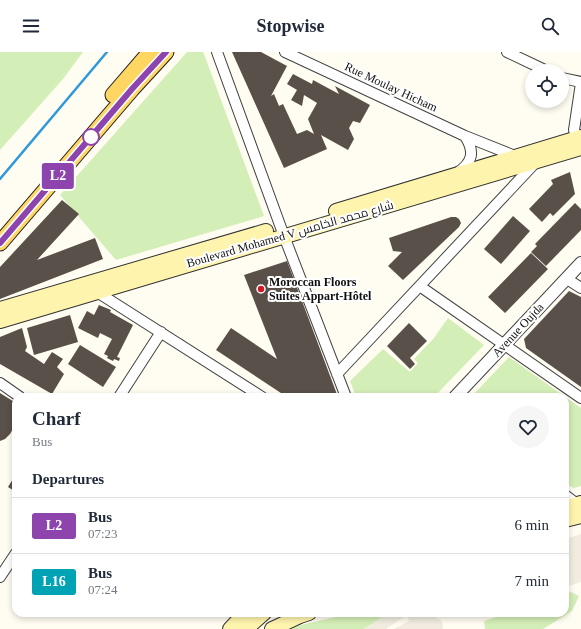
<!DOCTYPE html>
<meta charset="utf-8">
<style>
:root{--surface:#fff;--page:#f6f6f7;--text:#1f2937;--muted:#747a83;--line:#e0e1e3}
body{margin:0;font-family:"Times New Roman",Cairo,serif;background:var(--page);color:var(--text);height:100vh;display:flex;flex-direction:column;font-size:15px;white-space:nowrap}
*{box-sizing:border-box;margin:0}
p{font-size:13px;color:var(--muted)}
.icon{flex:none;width:22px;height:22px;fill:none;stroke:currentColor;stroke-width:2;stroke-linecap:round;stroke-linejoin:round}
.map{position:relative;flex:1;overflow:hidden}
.side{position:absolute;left:12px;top:341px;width:557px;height:224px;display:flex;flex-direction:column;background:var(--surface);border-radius:12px;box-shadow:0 2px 6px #0003}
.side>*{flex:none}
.badge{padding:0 8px;border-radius:3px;font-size:14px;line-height:26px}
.tools{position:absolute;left:525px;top:12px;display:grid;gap:8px}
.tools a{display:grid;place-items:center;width:44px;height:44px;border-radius:50%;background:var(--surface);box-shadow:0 2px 6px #0003;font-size:20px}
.map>.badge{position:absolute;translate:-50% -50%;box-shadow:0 0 0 2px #fff}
h2{padding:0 20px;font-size:15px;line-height:36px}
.round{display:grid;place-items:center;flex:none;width:42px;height:42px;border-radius:21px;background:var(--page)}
.summary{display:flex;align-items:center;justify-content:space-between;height:68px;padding:0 20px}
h1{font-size:19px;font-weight:700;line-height:30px}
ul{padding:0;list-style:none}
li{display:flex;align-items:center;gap:12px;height:56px;padding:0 20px;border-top:1px solid var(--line)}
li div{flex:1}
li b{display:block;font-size:15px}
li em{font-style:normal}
li .badge{min-width:44px;font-weight:700;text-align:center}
header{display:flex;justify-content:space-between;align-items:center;height:52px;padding:0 20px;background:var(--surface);font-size:18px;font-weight:700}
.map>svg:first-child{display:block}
.green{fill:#d4eeb7}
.plaza{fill:#f1ecdf}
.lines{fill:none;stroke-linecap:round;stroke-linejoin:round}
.stream{stroke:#3199d9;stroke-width:2.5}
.building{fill:#59504a}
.minor-casing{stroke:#424242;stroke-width:12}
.tertiary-casing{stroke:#424242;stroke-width:14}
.secondary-casing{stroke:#313131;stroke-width:16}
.primary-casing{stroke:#202020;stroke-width:17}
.minor{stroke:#fff;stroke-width:10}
.tertiary{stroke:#fff;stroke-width:12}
.secondary{stroke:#fff4ad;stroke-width:14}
.primary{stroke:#ffd662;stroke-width:15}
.line-casing{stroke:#fff;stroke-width:9}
.line{stroke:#8e44ad;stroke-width:6}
.stop-dot{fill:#fff;stroke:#8e44ad;stroke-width:2}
.poi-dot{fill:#cd1a25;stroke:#fff;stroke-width:1.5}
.labels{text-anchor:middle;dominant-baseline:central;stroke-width:4;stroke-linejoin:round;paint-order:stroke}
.street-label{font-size:12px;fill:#0f0f0f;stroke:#fff}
.poi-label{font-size:12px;font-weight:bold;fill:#0f0f0f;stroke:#fff;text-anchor:start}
</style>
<header><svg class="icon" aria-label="menu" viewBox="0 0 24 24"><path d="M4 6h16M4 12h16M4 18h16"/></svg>Stopwise<svg class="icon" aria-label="search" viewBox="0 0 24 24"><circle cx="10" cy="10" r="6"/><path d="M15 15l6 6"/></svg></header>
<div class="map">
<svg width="581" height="577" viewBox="0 0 581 577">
<rect width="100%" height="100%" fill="#fffcf2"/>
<path class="green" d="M0,0H83L63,27L0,98Z
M187,0H203L204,2L264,164L116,208L60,143Z
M448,266L484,293L434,345H356L350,329L383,297L410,320L418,311L414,307L434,286Z
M509,305L581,356V434L574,436L565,432V345H471Z
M571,540L579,544L572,559L543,577H485L484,569L508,561H565V542Z
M353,561H389L364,577H291L297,574Z"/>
<path class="plaza" d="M581,482V530L565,535V487Z
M389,561H428L442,569L443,577H394L409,569L407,563L386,577H364Z"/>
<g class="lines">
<path class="stream" d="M0,127L107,0"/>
</g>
<path class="building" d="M232,0H261L287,14L271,44L274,42L279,54L283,52L297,82L307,78L314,82L308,67L317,51L304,43L302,54L291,48L297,38L287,32L293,22L312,32L313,28L339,42L335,34L370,53L360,71L353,69L349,76L354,87L348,98L321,83L327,97L284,116Z
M570,120L575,142L553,164L550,161L542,170L529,157L553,132L551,128Z
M62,148L79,162L37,208L95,186L103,207L0,247V215Z
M575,151L581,157V178L546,214L531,200L537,194L535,192Z
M513,164L530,179L501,212L484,197Z
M451,165H456L459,167L461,171L459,175L403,228L388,214L402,200L393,199L389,186Z
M531,201L548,217L505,261L488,245Z
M287,209L338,345H287L216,298L231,276L277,307L244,223Z
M569,239L581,245V335L526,296L524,287Z
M99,253L111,258L110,260L133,273L117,305L120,306L119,309L114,307L113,309L107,306L108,304L104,302L112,287L100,281L98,286L78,276L87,259L94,263Z
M70,263L78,290L34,303L27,276Z
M409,271L427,289L410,306L415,312L410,317L387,294Z
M22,276L27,295L25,299L44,312L52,300L63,307L57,315L64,322L52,342L0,312V285Z
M80,293L116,315L103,335L68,312Z
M0,341L16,351V372L10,382L5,387L0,389Z
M16,422V440L8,435Z"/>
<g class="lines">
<defs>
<path id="minor" d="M217,0L284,184L346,345
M285,0L465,84L515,104
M507,0L547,19
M562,26L581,30
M577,86L574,78L581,31
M457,121C473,110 475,100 465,84
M567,227L581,236
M421,235L581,346
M97,240L262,345
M337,322L536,110
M0,331L20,345
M119,345L161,280
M565,443L577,452
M0,525L16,501"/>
<path id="tertiary" d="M455,345L581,211"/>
<path id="secondary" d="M336,159L581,85
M0,257L266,179
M0,269L581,96
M565,456L581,451
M565,468L581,464
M230,577L245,561
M246,577L264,561
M272,577L300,564L309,561"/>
<path id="primary" d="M113,43L150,0
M0,191L132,37L166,0"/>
</defs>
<use href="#minor" class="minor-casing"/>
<use href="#tertiary" class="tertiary-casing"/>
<use href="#secondary" class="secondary-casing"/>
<use href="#primary" class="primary-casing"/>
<use href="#minor" class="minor"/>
<use href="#tertiary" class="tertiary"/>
<use href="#secondary" class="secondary"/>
<use href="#primary" class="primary"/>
</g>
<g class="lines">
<defs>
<path id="line" d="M0,191L132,37L166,0"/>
</defs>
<use href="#line" class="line-casing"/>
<use href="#line" class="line"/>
</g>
<circle class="stop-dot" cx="91" cy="85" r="8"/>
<circle class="poi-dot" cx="261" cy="237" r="4"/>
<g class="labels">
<g class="street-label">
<text transform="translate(391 35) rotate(25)">Rue Moulay Hicham</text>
<text transform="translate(290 182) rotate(-16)">Boulevard Mohamed V شارع محمد الخامس</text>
<text transform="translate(518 278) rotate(-47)">Avenue Oujda</text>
</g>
<g class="poi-label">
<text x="269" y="230">Moroccan Floors<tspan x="269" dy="14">Suites Appart-Hôtel</tspan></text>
</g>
</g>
</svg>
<div class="tools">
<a><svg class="icon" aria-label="locate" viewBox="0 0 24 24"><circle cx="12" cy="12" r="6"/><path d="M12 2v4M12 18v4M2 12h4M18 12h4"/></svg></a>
</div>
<b class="badge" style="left:58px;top:124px;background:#8e44ad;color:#fff">L2</b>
<section class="side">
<div class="summary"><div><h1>Charf</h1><p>Bus</p></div><a class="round"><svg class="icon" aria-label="heart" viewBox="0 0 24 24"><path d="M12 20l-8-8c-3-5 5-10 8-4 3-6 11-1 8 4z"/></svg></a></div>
<h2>Departures</h2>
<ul>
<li><span class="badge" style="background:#8e44ad;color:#fff">L2</span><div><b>Bus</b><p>07:23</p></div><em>6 min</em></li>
<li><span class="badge" style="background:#00a3b4;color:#fff">L16</span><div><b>Bus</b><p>07:24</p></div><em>7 min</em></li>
</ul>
</section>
</div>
